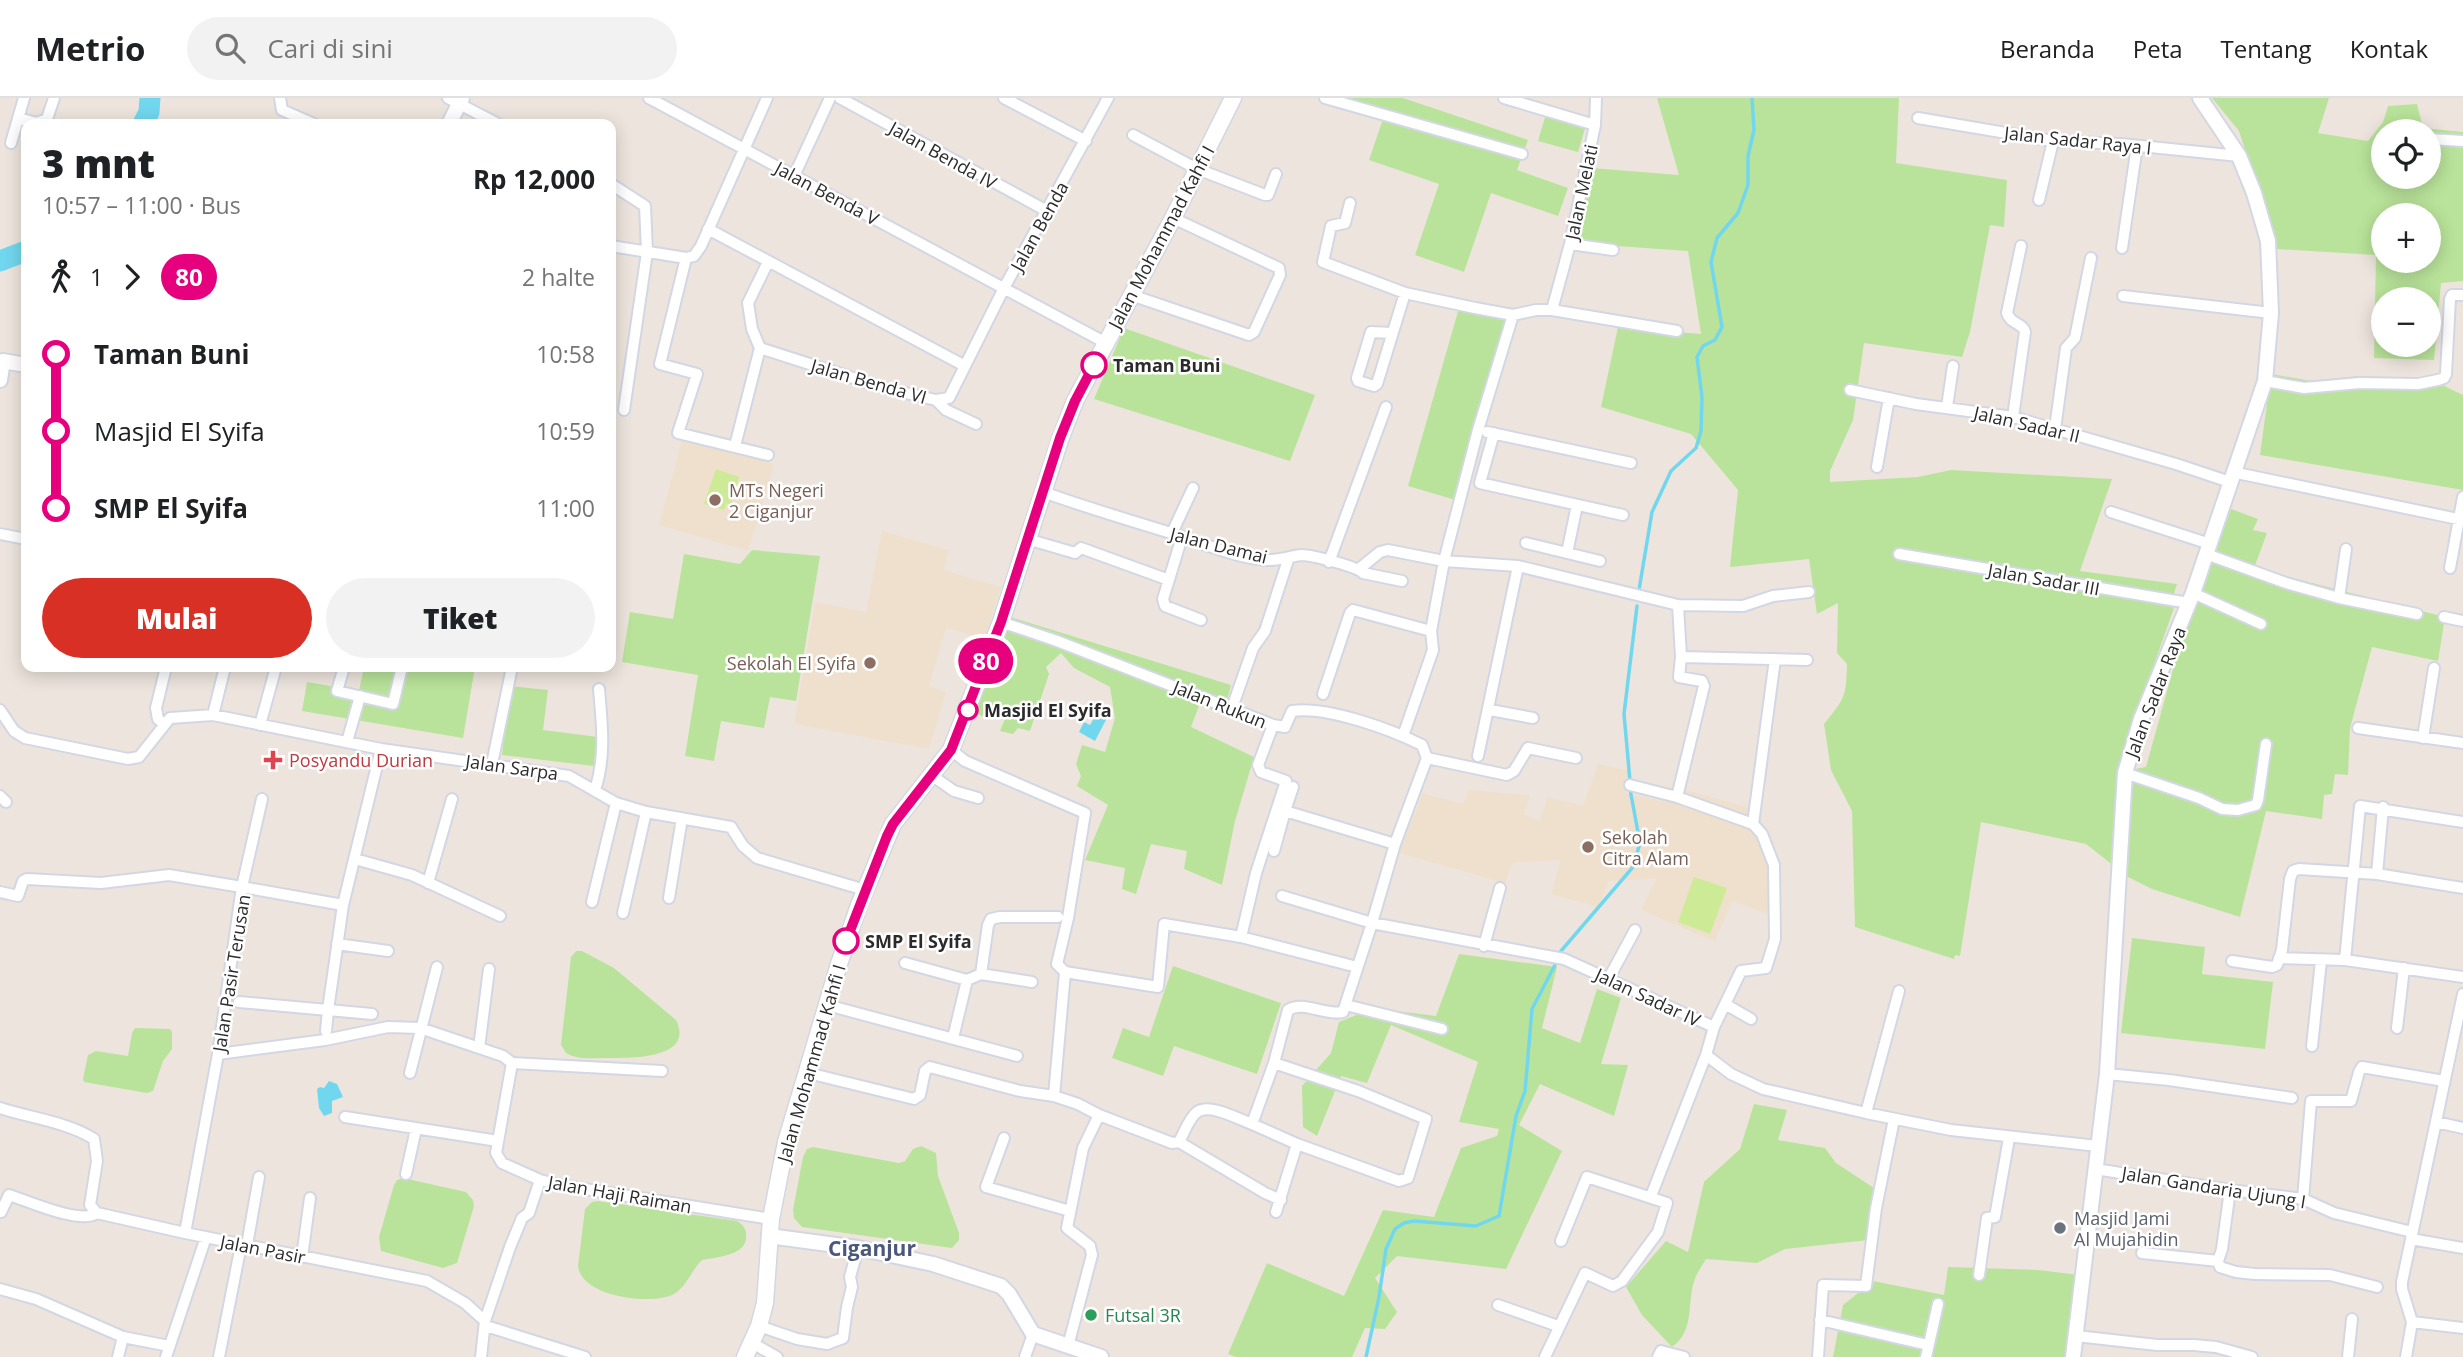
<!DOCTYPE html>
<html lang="id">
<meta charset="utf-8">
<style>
:root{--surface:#fff;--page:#f2f2f2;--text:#202124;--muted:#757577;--line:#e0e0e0;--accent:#d93025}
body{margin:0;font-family:"Open Sans",sans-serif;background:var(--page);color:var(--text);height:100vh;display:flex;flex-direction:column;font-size:26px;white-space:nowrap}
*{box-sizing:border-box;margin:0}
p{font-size:23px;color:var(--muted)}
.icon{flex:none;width:38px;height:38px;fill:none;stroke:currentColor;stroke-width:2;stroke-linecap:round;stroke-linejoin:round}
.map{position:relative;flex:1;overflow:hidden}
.details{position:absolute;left:21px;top:21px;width:595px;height:553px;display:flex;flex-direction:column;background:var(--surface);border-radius:14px;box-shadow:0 4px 18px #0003}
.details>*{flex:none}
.badge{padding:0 14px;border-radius:23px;font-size:24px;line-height:46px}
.controls{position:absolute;left:2371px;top:21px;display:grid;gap:14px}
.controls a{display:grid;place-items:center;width:70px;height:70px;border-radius:50%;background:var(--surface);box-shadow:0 4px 18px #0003;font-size:35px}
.map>.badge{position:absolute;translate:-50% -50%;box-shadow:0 0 0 4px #fff}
.legs{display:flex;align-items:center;gap:10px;height:77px;padding:0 21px;font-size:23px}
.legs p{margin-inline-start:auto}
.summary{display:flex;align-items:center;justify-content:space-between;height:119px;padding:0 21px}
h1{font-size:38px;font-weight:800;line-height:52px}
.primary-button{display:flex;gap:14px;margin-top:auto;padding:14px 21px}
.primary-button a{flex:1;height:80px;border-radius:42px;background:var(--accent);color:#fff;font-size:28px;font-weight:800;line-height:80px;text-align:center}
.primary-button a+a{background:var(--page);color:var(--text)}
ul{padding:0 21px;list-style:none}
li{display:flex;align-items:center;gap:24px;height:77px;font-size:26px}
li i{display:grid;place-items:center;width:10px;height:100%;margin:0 9px;background:currentColor}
li i::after{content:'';width:18px;height:18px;margin:-9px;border:5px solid;border-radius:50%;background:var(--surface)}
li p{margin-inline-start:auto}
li:first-child i{background:linear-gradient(#0000 50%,currentColor 0)}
li:last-child i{background:linear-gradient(currentColor 50%,#0000 0)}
header{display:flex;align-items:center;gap:42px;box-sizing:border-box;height:98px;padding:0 35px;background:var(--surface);border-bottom:2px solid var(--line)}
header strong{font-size:33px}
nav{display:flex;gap:38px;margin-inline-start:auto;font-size:24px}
.search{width:490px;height:63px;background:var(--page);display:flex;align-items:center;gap:18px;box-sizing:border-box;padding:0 24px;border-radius:38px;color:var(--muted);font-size:26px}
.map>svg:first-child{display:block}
.education{fill:#eee0cd}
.green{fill:#b9e39a;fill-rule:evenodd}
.pitch{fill:#cdea96}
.water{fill:#71d7ee}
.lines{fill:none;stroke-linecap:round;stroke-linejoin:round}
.stream{stroke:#71d7ee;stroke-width:3.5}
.river{stroke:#71d7ee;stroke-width:21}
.minor-casing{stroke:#d2d7e3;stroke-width:14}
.tertiary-casing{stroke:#d2d7e3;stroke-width:18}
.secondary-casing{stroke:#d2d7e3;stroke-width:19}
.minor{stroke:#fff;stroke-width:10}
.tertiary{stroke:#fff;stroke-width:14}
.secondary{stroke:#fff;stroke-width:16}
.line-1-casing{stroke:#fff;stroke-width:16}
.line-1{stroke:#e6007e;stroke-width:10}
.stop-1-dot{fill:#fff;stroke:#e6007e;stroke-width:3.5}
.education-dot{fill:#8d6e63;stroke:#fff;stroke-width:2.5}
.health-dot{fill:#e0444e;stroke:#fff;stroke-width:2.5}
.worship-dot{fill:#6b7280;stroke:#fff;stroke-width:2.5}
.leisure-dot{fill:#2e9e5b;stroke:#fff;stroke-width:2.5}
.labels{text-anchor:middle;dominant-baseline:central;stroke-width:5;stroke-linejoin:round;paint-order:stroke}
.street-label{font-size:18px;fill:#2b2b2b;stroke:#fff}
.stop-label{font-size:18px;font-weight:bold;fill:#2b2b2b;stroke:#fff;text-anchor:start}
.education-label{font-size:18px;fill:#785e54;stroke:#fff;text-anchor:start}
.health-label{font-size:18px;fill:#be3a42;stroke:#fff;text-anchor:start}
.worship-label{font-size:18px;fill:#5b616d;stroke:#fff;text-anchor:start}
.leisure-label{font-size:18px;fill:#27864d;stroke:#fff;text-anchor:start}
.quarter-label{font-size:21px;font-weight:bold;fill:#4b587b;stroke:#fff}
</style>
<header>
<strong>Metrio</strong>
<div class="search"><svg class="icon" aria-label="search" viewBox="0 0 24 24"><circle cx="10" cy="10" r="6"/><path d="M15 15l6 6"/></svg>Cari di sini</div>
<nav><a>Beranda</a><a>Peta</a><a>Tentang</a><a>Kontak</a></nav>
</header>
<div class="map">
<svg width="2463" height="1259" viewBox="0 0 2463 1259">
<rect width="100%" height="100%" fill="#ede5dd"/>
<path class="education" d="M683,338L774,366L748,453L659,427Z
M882,433L949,452L944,472L1001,489L985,541L946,530L929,588L946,594L929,651L794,626L815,504L866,514Z
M1598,666L1630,673L1625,695L1667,704L1672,688L1754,711L1773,743L1779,777L1773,818L1732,803L1715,844L1641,812L1656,781L1609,783L1598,809L1551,796L1561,762L1513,765L1505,785L1399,755L1423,695L1463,706L1469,692L1530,697L1524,716L1540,722L1548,699L1583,708Z"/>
<path class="green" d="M1319,0H1403L1528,42L1517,72L1568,90L1558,118L1491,95L1464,174L1415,157L1439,86L1369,62L1383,21Z
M1657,0H1899L1896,65L2007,82L2004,129L1990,127L1970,234L1962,259L1864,245L1853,322L1830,373V384L1918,379L1951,372L2112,381L2080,473L2177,486L2170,508L2174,510L2136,617L2125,673L2146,669L2174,568L2231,411L2258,421L2253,432L2267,435L2254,470L2445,519L2438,563L2372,549L2350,630L2348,677L2335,676L2332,696L2324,697L2322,721L2266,713L2240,819L2152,791L2128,779L2086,746L1981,724L1960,858L1955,857L1954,861L1855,829L1852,713L1831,672L1824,626C1845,600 1846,599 1847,566L1837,555L1838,505L1817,516L1809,461L1730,469L1738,392L1691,336L1601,309L1618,229L1701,236L1688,153L1574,145L1591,70L1679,77Z
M2212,0H2329L2318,35L2368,43L2383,24L2388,8L2417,6L2423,30L2463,34V183L2441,185L2434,262L2374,260L2376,157L2277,151L2239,33ZM2384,33H2429V79H2384ZM2384,117H2429V163H2384ZM2384,201H2429V247H2384Z
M1548,9L1588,20L1578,54L1538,43Z
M1459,210L1511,224L1459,403L1408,388Z
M1124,230L1315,297L1290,363L1094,301Z
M2271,276L2312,283L2358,278L2417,280L2436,284L2463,297V392L2260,357Z
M752,452L820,458L796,603L770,599L764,630L721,623L714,663L685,658L698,577L622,564L630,514L673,521L684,456L740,466Z
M1010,519L1231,587L1224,615L1199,608L1191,629L1254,659L1235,723L1222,787L1184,771L1187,753L1151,746L1136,796L1122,791L1125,770L1085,762L1108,707L1077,688L1081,678L1076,666L1082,647L1105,654L1115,620L1110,589L1074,570L1061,555L1046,569L1049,576L1030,633L1018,630L1013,636L1000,633L1008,613L987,606L983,618L973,615Z
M364,569H475L463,640L302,613L307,584L359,593Z
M510,588L548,592L543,632L598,639L594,668L502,657Z
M2132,840L2205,849L2202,876L2273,884L2265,951L2121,935Z
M576,853H582L614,870L676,922C696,963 625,960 604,960C590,960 578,962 566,955L561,947L571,859Z
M1459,856L1557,869L1542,930L1580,945L1597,891L1621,900L1601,966L1628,967L1614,1018L1540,986L1519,1027L1562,1053L1506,1171L1397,1158L1375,1180L1397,1214L1385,1231L1365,1230L1352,1259H1236L1228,1256L1267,1165L1344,1198L1383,1112L1434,1119L1461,1050L1497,1038L1499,1031L1459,1024L1478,964L1391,927L1367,985L1341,978L1317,1038L1303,1029L1302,988L1331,955L1339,924L1374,910L1436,918Z
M1173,868L1281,905L1257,976L1174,948L1163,978L1112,960L1123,930L1149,939Z
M135,930L170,931L172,934V951L163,963L153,993L147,995L84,984L83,981L88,957L96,953L128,958L132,935Z
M1754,1006L1787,1012L1778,1042L1825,1050L1836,1065L1874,1090L1869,1142L1785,1151L1757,1165L1706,1161C1703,1167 1697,1174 1695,1181C1686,1204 1696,1232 1672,1249L1642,1217L1626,1189L1666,1143L1688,1154L1704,1084L1740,1051Z
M921,1048L936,1055L938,1078L959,1135V1142L952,1150L802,1129L794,1120L793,1112L803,1059L807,1051L813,1049L899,1065L905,1063L913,1051Z
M403,1080L466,1094L473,1102L474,1108L457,1165L443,1170L381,1153L379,1139L394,1087L397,1082Z
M598,1103L737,1123C742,1126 746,1130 746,1136C749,1158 716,1159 702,1162C691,1173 687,1188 674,1196C652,1208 581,1199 578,1168L585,1111L592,1104Z
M1948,1169L2039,1172L2079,1177L2071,1259H1833L1843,1207L1873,1183L1944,1197Z"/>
<path class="pitch" d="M716,371L739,379L731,407L726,405L724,412L704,406Z
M1694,779L1727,790L1710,836L1678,824Z"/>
<path class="water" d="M1097,615L1107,620L1095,643L1079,634L1084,624L1090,627Z
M329,983L337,986L343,999L332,1003V1015L324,1018L319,1010L317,991L320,989L324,990Z"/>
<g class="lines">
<path class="stream" d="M1639,492L1652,414L1671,373L1696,350L1701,333L1702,299L1697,259L1703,248L1715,242L1722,229L1711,164L1717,140L1738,115L1748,87V58L1754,32L1752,0
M1630,683L1624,616L1637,508
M1561,853L1633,769L1640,745L1630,691
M1366,1259L1379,1199L1386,1151L1395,1131L1404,1125L1414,1123L1476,1128L1499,1118L1516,1018L1525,993L1532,911L1555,867"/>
<path class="river" d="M143,26L149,14L150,0
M0,163L26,153"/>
<defs>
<path id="minor" d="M280,0L282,12L314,26
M448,0L498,26
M649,0L1106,245
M840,0L1047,113
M1004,0L1086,43
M1325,0L1522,56
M1504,0L1595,27
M18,20L37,25L47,21L54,0
M1918,20L2053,43L2121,46L2239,58
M1133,37L1197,71L1265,97H1268L1276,76
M2429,41L2463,43
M11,45L24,0
M794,78L830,0
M611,86L645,108L647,154L624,312
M2039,102L2053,43
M1350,105L1345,125L1331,128L1323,164L1405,195L1475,210L1513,217L1536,212H1552L1677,233
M708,131L965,268
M1570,146L1613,152
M611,148L686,160L694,158L701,148L767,0
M2122,150L2137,48
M686,160L660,266L697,276L678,335L768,357
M768,164L748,205L752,231L760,250L884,290L936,302L949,300L1004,190L1108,0
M1131,197L1249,237L1254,234L1280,177L1279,170L1173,120
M2123,198L2271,215
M1552,212L1570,146L1595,27L1596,0
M1392,235L1371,234L1357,280L1358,283L1374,288L1377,286L1405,195
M2265,283L2304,290L2360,285L2418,286L2438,282L2444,280L2446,276L2450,201L2452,197H2463
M1850,292L1916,306L2013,319L2176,366L2230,384
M936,302L946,312L976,326
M1947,309L1953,268
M2013,319L2025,234C2023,225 2010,226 2007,215L2021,148
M2055,331L2066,250L2075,240L2091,160
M1487,334L1631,365
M1494,335L1480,385L1623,417
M735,348L760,250
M1877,369L1889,300
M2232,374L2463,422
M1043,394C1085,409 1128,422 1171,435C1200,444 1236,460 1265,462C1279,463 1290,458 1302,457C1312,457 1358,469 1363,475L1402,483
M2111,414L2210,446
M1172,435L1193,390
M0,436L26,441
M1182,439L1163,501L1165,508L1201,522
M1027,441L1075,455L1081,450L1169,482
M1526,445L1600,463
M1567,455L1577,407
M1899,456L2189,505
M2206,456L2286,485L2339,500L2417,516
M1329,464L1386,309
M2450,470L2463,399
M1359,471L1380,454L1388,452L1444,463L1518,468L1678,507L1743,508L1773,498L1809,494
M2193,495L2261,526
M2339,500L2346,451
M2444,519L2463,523
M1001,524L1057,543L1273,627L1285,629L1292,613C1327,608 1390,631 1422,647L1427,660
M1681,559L1807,562
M344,569L337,593L393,606L402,569
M1323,596L1350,515L1353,512L1431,533
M1232,610L1253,550L1265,533L1288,462
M0,612L14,633L25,640L128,661L139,659L170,620L213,617L381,651L569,678L616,705L646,714L731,729L743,748L757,760L865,792
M1490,612L1533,620
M213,617L225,569
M164,626L158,621L156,610L166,569
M260,627L276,569
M2358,630L2463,645
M1403,638L1433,552L1431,533L1444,463L1478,332L1513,217
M2423,640L2434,570
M347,644L360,598
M951,652L965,663L1085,715L1068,820L1057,866L1065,874L1158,889L1164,826L1241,839L1357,869
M1478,658L1518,468
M1427,660L1507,677L1514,673L1528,650L1576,660
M492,666L512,569
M2125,675L2199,700L2222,711L2238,712L2256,707L2258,702L2266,646
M931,677L954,693L978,700
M1630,687L1677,699L1753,726L1762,736L1774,767L1775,841L1766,870L1741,873L1714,929
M1293,689L1285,713L1395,746
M595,692C606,659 602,625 599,591
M0,698L6,704
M1677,699L1704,588L1702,583L1679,579L1681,559L1678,507
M1753,726L1775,561
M1274,753L1285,713
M355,761L412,777L500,818
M2377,776L2383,709
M428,785L452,701
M0,794L18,798L23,783L27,781L101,785L169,777L242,789L262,701
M1282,798L1372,825L1564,861L1714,929L1706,957L1651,1098
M669,800L682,720
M592,804L616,705
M623,815L646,714
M1241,839L1256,775L1286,683L1261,674L1258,667L1273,627
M337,846L388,853
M1484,848L1500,790
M2279,860L2345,862L2463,879
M2345,862L2360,708L2463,724
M2232,863L2272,869L2277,867L2282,852L2290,781L2293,773L2299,771L2377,776L2463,790
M905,865L967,882
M981,876L1032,884
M1609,880L1635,832
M239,904L328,912L343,807
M1725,906L1751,921
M827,907L1017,958
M1346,907L1442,931
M2397,930L2404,870
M326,933L328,912L372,916
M953,940L967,882L981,876L988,827L991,821L1000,819H1058
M2312,948L2321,863
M479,950L489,871
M218,956L325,942L388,929L420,930L503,958L512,965L496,1055L502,1065L540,1082L560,1087L771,1121
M1706,957L1731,976L1763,991L1866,1015L1951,1032L2098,1048
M512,965L662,973
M410,975L437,869
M808,975L914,1001L920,997L925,973L930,969L1020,993L1054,998L1078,1006L1099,1017L1172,1045L1179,1044
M2107,976L2169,982L2292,1000
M1054,998L1065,874
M0,1010C30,1020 68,1024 94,1041L97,1063L90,1107L97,1115L185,1135L427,1183L465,1205L485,1223L481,1259
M1866,1015L1899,893
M345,1019L498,1043
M2436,1024L2463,1030
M1252,1026L1297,1046L1399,1083L1408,1080L1426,1021L1358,993L1274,965
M1004,1040L986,1089L1070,1113
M1179,1044C1184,1035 1189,1020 1197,1014C1210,1005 1238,1021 1252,1026L1274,965L1288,912C1303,902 1325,918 1343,914L1372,825L1395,746L1427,660
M1179,1044L1265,1095L1281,1102
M2095,1071L2230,1092L2303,1101L2334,1115L2412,1134
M406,1076L416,1031
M2303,1101L2311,1003H2351L2359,974L2362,969L2444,983
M1,1114L9,1097C28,1103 81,1127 97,1115
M1276,1114L1297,1046
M185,1135L218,956L242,789L343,807L381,651
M2411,1141L2463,1150
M247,1147L259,1079
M2142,1155L2218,1163L2220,1169L2236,1174L2255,1176L2330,1177L2377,1189
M302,1159L310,1100
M2218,1163L2222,1151L2230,1092
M1979,1177L1987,1120L1995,1119L2009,1040
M0,1191L36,1201L123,1239L169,1248
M1498,1207L1558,1228
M1820,1222L1928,1247
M485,1223L510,1149L522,1120L529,1115L540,1082
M2412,1224L2463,1230
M486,1228L585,1259
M759,1228L797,1241L827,1246L843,1240L847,1209L852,1189L850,1179L858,1150
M2076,1238L2157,1247H2194L2216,1249L2252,1259
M752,1245L777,1259
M1068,1248L1092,1157L1090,1148L1067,1130L1083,1050L1099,1017
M118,1259L123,1239
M166,1259L206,1139
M219,1259L241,1147
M1025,1259L1033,1236
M1545,1259L1585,1175L1613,1188L1622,1183L1658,1134L1667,1105L1587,1079L1561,1143
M1658,1259L1661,1253L1684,1259
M1818,1259L1823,1187L1866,1188L1876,1110L1894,1021
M1926,1259L1938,1206
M2348,1259L2352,1221
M2406,1259L2412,1224L2402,1191V1184L2463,896"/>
<path id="tertiary" d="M449,26L462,0
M0,282L3,263L26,267
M769,1138L858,1150L933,1166L1001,1188L1009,1196L1033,1236L1101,1259
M2073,1259L2107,976L2125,675L2141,621L2193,495L2265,283L2271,215L2268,143L2254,95L2239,58L2200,0"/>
<path id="secondary" d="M745,1259L759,1228L765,1205L771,1121L786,1044L839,866L859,807L893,726L951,652L1001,524L1061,339L1075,303L1173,120L1233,0"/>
</defs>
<use href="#minor" class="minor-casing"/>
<use href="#tertiary" class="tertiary-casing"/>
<use href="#secondary" class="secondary-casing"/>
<use href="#minor" class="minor"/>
<use href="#tertiary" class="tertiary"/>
<use href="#secondary" class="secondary"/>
</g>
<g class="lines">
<defs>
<path id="line-1" d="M846,843L887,738L893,726L951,652L1001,524L1060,340L1075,303L1094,267"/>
</defs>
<use href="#line-1" class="line-1-casing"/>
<use href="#line-1" class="line-1"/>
</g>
<g class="stop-1-dot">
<circle cx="1094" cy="267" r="12"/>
<circle cx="968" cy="612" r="9"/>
<circle cx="846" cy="843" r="12"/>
</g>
<g class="education-dot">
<circle cx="715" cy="402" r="7"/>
<circle cx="870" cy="565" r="7"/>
<circle cx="1588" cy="749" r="7"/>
</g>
<path class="health-dot" d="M269.5 651.5h7v7h7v7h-7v7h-7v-7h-7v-7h7z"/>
<circle class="worship-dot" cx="2060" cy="1130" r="7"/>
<circle class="leisure-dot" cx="1091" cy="1217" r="7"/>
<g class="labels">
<g class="street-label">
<text transform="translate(2078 42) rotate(6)">Jalan Sadar Raya I</text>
<text transform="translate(943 57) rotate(29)">Jalan Benda IV</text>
<text transform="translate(1581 94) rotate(-78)">Jalan Melati</text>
<text transform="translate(827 95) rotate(28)">Jalan Benda V</text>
<text transform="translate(1039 128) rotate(-61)">Jalan Benda</text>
<text transform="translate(1161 139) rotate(-62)">Jalan Mohammad Kahfi I</text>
<text transform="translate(869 283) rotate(16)">Jalan Benda VI</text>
<text transform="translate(2027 326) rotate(13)">Jalan Sadar II</text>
<text transform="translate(1219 447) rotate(14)">Jalan Damai</text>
<text transform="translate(2044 481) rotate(10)">Jalan Sadar III</text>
<text transform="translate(2155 594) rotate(-69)">Jalan Sadar Raya</text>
<text transform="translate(1220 606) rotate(22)">Jalan Rukun</text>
<text transform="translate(512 669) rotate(8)">Jalan Sarpa</text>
<text transform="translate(231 875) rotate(-81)">Jalan Pasir Terusan</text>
<text transform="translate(1648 899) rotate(25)">Jalan Sadar IV</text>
<text transform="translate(811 965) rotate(-74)">Jalan Mohammad Kahfi I</text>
<text transform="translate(2214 1089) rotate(9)">Jalan Gandaria Ujung I</text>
<text transform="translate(620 1096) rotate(10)">Jalan Haji Raiman</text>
<text transform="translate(263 1151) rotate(11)">Jalan Pasir</text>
</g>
<g class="stop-label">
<text x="1113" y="267">Taman Buni</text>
<text x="984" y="612">Masjid El Syifa</text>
<text x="865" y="843">SMP El Syifa</text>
</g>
<g class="education-label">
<text x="729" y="392">MTs Negeri<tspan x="729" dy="21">2 Ciganjur</tspan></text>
<text x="856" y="565" text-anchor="end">Sekolah El Syifa</text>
<text x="1602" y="739">Sekolah<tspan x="1602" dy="21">Citra Alam</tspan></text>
</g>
<g class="health-label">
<text x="289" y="662">Posyandu Durian</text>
</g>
<g class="worship-label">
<text x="2074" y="1120">Masjid Jami<tspan x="2074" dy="21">Al Mujahidin</tspan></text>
</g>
<g class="leisure-label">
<text x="1105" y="1217">Futsal 3R</text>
</g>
<g class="quarter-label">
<text x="872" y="1150">Ciganjur</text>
</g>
</g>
</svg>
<div class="controls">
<a><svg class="icon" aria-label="locate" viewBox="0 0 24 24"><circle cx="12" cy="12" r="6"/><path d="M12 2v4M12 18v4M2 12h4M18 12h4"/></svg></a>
<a>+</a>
<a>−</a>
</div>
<b class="badge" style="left:986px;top:563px;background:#e6007e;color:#fff">80</b>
<section class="details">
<div class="summary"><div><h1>3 mnt</h1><p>10:57 – 11:00 · Bus</p></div><b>Rp 12,000</b></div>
<div class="legs"><svg class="icon" aria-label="walk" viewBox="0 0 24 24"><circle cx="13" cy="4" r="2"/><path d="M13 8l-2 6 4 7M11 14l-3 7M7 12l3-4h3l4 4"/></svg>1<svg class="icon" aria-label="forward" viewBox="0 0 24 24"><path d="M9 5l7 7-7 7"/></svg><b class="badge" style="background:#e6007e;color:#fff">80</b><p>2 halte</p></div>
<ul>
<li><i style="color:#e6007e"></i><b>Taman Buni</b><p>10:58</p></li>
<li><i style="color:#e6007e"></i><span>Masjid El Syifa</span><p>10:59</p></li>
<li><i style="color:#e6007e"></i><b>SMP El Syifa</b><p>11:00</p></li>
</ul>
<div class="primary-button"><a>Mulai</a><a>Tiket</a></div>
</section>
</div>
